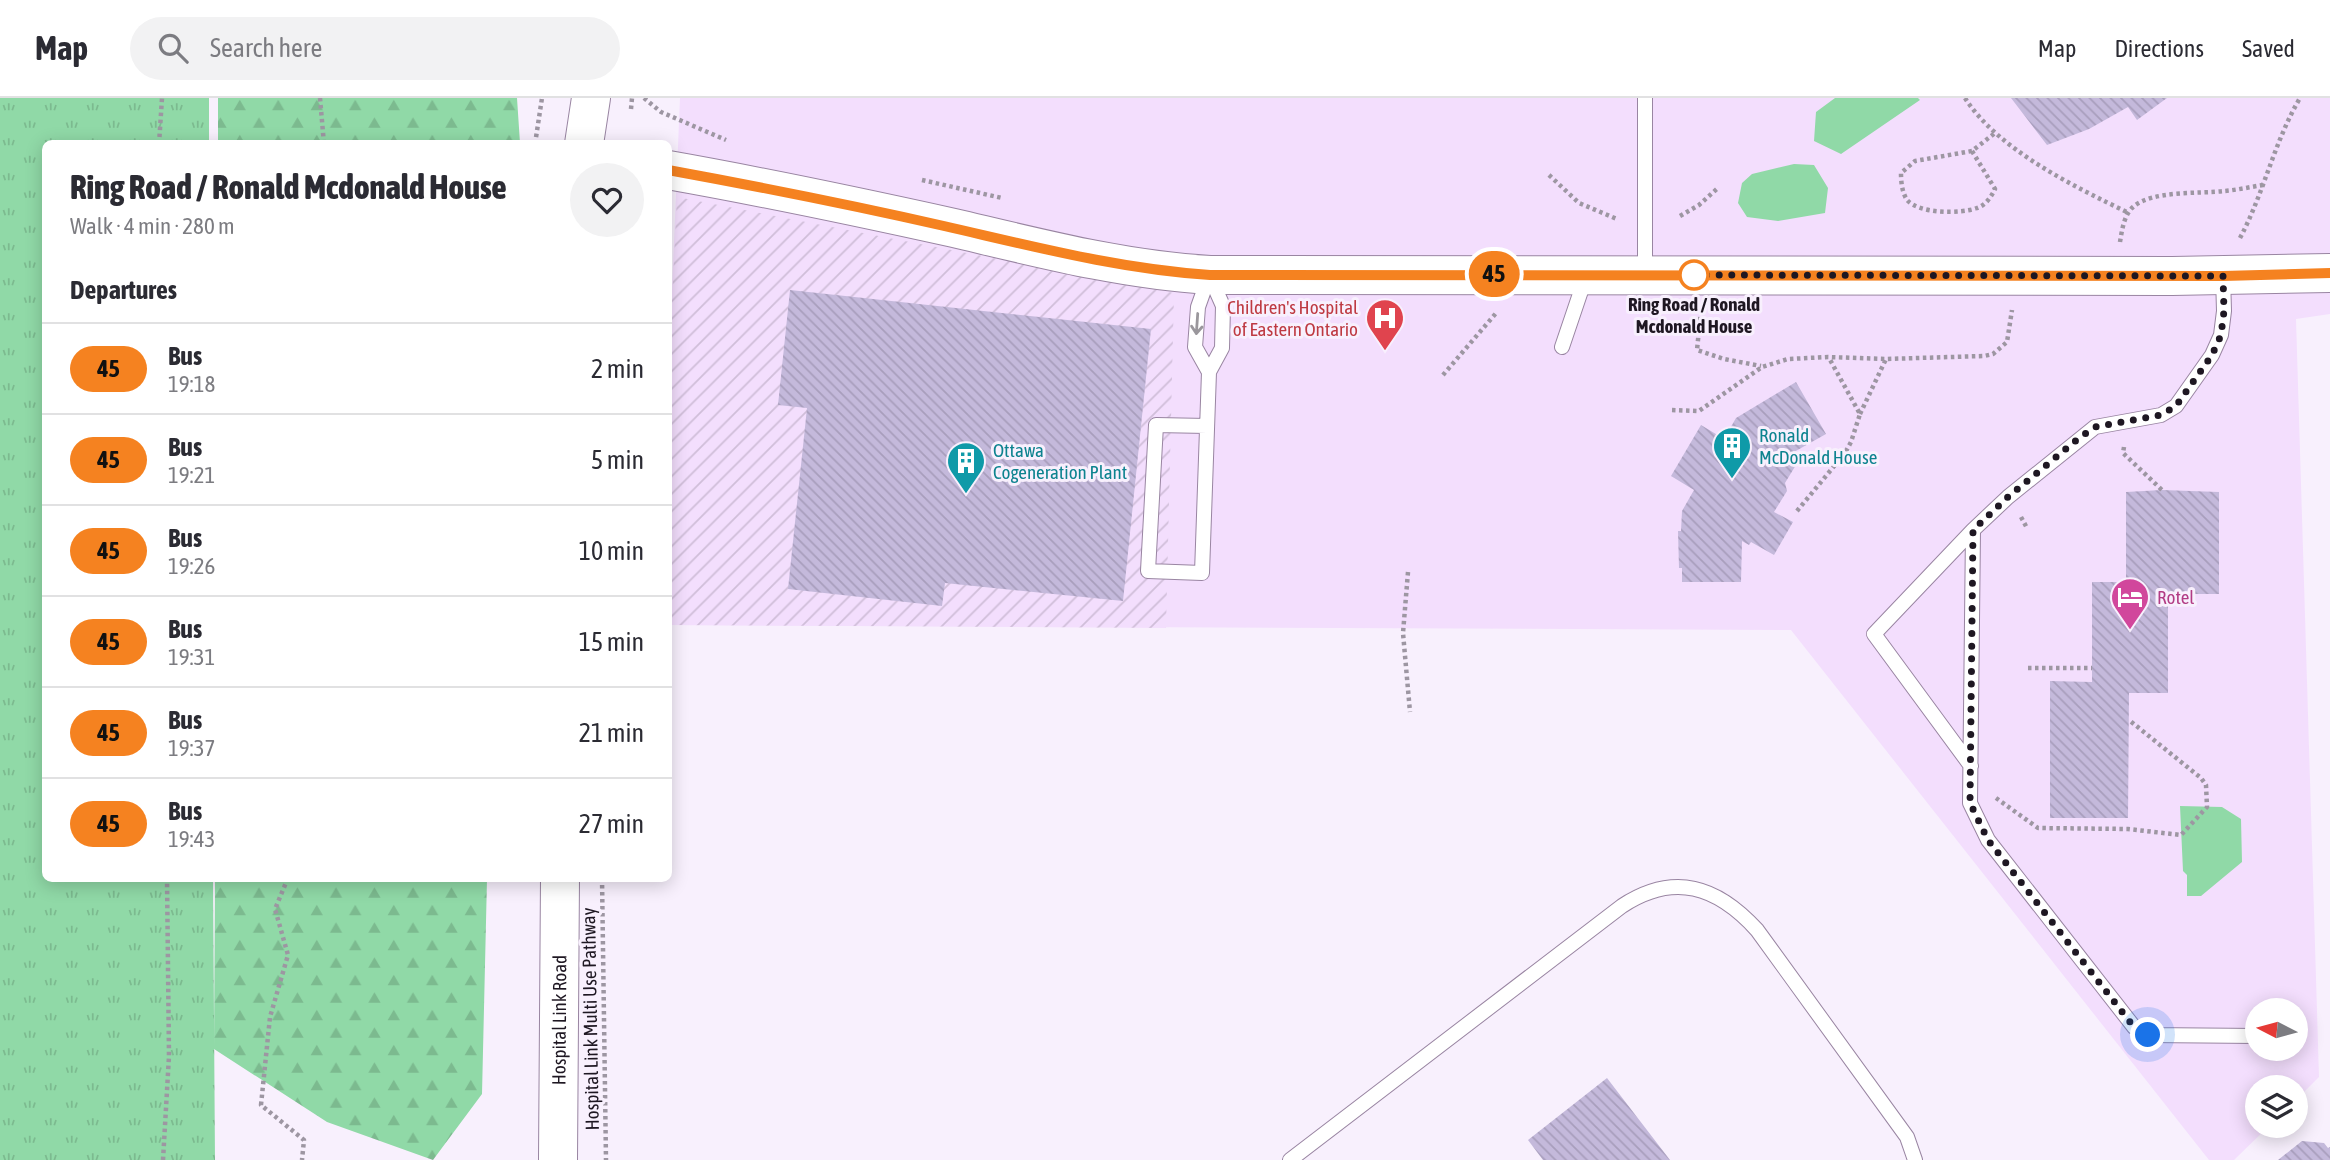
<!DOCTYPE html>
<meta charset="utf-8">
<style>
:root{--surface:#fff;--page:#f2f2f3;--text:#2b2b33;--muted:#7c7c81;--line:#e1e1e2}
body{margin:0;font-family:"Asap Condensed",sans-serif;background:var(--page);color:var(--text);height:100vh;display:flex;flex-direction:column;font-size:26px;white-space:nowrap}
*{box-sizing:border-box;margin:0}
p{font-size:23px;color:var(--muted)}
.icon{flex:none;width:38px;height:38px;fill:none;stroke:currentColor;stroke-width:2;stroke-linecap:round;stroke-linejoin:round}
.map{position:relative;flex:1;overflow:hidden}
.side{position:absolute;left:42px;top:42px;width:630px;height:742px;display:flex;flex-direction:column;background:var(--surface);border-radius:10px;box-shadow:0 4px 18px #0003}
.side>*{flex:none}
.badge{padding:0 14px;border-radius:23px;font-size:24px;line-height:46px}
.needle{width:46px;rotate:276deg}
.buttons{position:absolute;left:2245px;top:900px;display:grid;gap:14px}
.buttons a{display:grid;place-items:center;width:63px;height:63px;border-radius:50%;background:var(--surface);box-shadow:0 4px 18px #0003;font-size:35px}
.you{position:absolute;width:35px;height:35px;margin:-18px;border:5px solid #fff;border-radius:50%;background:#1a73e8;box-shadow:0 0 0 10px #1a73e833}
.map>.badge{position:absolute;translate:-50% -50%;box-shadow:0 0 0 4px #fff}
h2{padding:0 28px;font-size:26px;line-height:63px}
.round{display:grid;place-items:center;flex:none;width:74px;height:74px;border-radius:37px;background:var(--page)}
.overview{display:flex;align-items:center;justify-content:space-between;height:119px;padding:0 28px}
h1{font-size:33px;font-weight:800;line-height:52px}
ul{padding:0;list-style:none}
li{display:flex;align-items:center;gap:21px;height:91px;padding:0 28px;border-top:2px solid var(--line)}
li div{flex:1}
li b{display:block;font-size:26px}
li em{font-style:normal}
li .badge{min-width:77px;font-weight:700;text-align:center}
header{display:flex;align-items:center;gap:42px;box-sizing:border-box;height:98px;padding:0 35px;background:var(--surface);border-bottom:2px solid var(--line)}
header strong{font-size:33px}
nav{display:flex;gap:38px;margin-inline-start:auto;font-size:24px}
.search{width:490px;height:63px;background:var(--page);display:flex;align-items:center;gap:18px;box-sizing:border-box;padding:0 24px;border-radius:38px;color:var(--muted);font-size:26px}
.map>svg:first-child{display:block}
.built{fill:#f3defd;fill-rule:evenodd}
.industrial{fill:url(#industrial-furrows)}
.grass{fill:url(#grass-tufts)}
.forest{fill:url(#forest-firs)}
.green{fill:#90d9a7}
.building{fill:url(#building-back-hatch)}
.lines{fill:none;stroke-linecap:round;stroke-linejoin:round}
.lane-casing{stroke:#9985a2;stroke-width:16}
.secondary-casing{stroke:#9985a2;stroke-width:40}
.path{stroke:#9d96a2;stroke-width:4.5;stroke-dasharray:3.5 3.5;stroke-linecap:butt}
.lane{stroke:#fff;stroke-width:14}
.secondary{stroke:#fff;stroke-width:38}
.oneway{stroke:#9a979c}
.line-casing{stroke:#fff;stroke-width:16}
.line{stroke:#f58220;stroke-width:10}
.walk{stroke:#1e1722;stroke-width:7;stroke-dasharray:0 12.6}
.stop-dot{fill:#fff;stroke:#f58220;stroke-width:3.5}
.labels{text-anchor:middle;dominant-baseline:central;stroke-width:6;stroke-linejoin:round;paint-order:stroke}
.stop-label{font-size:19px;font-weight:bold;fill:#1e1722;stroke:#f8f0fd}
.health-label{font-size:19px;fill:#be3a42;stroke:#f8f0fd;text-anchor:end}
.culture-label{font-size:19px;fill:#0d838f;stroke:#f8f0fd;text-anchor:start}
.hotel-label{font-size:19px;fill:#b23c85;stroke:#f8f0fd;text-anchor:start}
.street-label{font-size:19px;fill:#1e1722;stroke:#f8f0fd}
</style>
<header>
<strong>Map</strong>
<div class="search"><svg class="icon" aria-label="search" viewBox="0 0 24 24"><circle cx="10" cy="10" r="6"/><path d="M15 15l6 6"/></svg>Search here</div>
<nav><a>Map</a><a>Directions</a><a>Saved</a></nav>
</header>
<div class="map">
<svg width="2330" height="1062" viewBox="0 0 2330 1062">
<defs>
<pattern id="industrial-furrows" width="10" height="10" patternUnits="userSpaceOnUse" patternTransform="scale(1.75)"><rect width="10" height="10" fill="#f3defd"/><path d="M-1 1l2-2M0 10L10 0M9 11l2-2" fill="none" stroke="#d0bed9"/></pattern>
<pattern id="grass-tufts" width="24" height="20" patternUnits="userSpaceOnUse" patternTransform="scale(1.75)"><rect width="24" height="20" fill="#90d9a7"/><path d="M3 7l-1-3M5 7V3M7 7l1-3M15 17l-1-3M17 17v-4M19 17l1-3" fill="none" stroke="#7cba8f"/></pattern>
<pattern id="forest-firs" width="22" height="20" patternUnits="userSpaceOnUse" patternTransform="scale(1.75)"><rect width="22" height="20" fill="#90d9a7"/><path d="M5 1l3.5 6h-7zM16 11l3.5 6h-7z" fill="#7cba8f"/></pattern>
<pattern id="building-back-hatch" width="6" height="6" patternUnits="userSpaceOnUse" patternTransform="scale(1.75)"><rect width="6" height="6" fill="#c4b9db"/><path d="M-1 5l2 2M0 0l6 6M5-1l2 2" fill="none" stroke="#a89ebc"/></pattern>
</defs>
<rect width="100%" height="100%" fill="#f8f0fd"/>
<path class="built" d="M680,0H2330V216L2296,221L2319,979L2296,1002V989H2258V1027H2270L2234,1062H2209L1791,532L669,527L668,287ZM2258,912H2296V950H2258Z"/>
<path class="industrial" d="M677,99L1174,195L1166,530L669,527L668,287Z"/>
<path class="grass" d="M0,0H209V45L46,46V780L213,781L215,1062H0Z"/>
<path class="forest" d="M218,0H517L520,45H218Z
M215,781H487L482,996L433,1062L327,1024L214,951Z"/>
<path class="green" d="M1835,0H1918L1920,2L1841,56L1814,43L1816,14Z
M1794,66L1814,67L1828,90L1825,115L1778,123L1747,119L1738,105L1742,85L1752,76Z
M2180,708L2222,709L2241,721L2242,764L2201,798H2187V777L2183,773Z"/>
<path class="building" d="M2011,0H2167L2137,22L2128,9L2089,31L2047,47Z
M790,192L1151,231L1123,503L945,485L942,508L788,491L807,310L778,307Z
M1796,284L1826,336L1794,354L1799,362L1785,385L1787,393L1774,414L1793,424L1774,457L1751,444L1749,447L1742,443L1741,484H1682V470H1679L1678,433H1681L1682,413L1694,392L1671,378L1701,327L1724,341L1736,320Z
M2162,392L2219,394V496H2168V595H2129L2128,720H2050V583L2092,584V484H2126V394Z
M1607,980L1670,1062H1543L1528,1042Z
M2302,1043L2324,1045L2328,1050L2330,1049V1062H2278Z"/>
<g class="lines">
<defs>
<path id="lane" d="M1645,175V0
M2223,178L2224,213L2221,237L2212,257L2176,308L2161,317L2095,329L2008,399L1973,432L1970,705L1988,742L2134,929L2148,937L2258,938
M1562,249L1585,181
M1209,274L1195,249L1198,209L1209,178
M1207,328L1156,327L1148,473L1202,475L1209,274L1222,250L1223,208L1211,181
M1971,668L1874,536L1973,432
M1290,1062L1622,808C1674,774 1717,788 1757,832L1907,1039L1915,1062"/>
<g id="secondary">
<path d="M584,46L591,0"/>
<path d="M668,72C764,89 859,109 954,130C1039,150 1123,172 1210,177L2172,178L2330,175"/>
<path id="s1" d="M558,1062L560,780"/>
</g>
</defs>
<use href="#lane" class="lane-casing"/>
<use href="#secondary" class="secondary-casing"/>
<path class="path" d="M320,0L324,46
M644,0L661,14L726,42
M1965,0C1998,52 2075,89 2129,115
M631,11L632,0
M159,46L162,0
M535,46L542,0
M1972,53L1995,91C1991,99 1986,107 1977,110C1961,116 1919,116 1907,102C1902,94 1901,84 1901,75L1915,63L1972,53L1995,35
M1549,77L1579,105L1617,121
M922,82L1002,100
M1680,118L1699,107L1719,89
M2240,140C2264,95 2274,44 2300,0
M2120,144C2122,132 2124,117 2133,109C2152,92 2200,96 2224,93C2237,92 2250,89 2263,87
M1701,212L1697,252L1724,261L1761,268
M1443,277L1497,214
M1672,312L1699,313L1762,269L1788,261L1828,259L1886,261L1984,258L1993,256L2007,244L2012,212
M1860,316L1886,261
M2124,349L2123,355L2162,392
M1797,413L1845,355L1851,344L1860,316L1829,260
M2021,419L2027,430
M1408,474L1403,535L1410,614
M2028,570H2092
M1996,700L2038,730L2128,731L2181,737L2207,709L2206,687L2201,680L2129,622
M288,780L275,811L288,857L270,919L261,1007L304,1042L302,1062
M602,780L606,1062
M163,1062L169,958L167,780"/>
<use href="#lane" class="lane"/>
<use href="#secondary" class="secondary"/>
</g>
<defs><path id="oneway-shaft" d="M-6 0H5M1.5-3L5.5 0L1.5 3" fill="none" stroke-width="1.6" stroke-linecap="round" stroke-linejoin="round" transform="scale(1.75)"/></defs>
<use class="oneway" href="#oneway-shaft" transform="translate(1197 226) rotate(94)"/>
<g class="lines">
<defs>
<path id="line" d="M668,72C761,89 852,107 944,128C1032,148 1119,171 1210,177L2223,178L2330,175"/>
</defs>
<use href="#line" class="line-casing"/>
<use href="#line" class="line"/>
<path class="walk" d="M1694,177L2223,178L2224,213L2221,237L2212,257L2176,308L2161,317L2095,329L2079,340L2008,399L1973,432L1970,705L1988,742L2134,929L2148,937"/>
</g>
<defs>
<symbol id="hospital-pin" viewBox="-11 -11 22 30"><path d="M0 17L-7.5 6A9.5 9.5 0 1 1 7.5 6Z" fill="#e0444e" stroke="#f8f0fd"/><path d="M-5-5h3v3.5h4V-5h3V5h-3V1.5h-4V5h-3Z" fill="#fff"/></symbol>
<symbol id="building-pin" viewBox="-11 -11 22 30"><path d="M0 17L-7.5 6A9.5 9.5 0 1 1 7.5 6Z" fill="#0f9aa8" stroke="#f8f0fd"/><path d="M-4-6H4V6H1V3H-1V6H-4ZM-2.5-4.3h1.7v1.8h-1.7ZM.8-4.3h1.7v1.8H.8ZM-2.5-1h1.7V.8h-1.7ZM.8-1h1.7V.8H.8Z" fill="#fff"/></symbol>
<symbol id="hotel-pin" viewBox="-11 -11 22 30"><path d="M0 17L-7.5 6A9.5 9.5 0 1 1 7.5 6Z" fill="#d1479c" stroke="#f8f0fd"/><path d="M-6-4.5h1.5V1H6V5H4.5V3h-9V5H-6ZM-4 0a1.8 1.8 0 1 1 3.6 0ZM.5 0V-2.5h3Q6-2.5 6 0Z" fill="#fff"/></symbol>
</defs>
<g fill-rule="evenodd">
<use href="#hospital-pin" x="1363" y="198" width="44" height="60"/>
<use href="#building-pin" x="1710" y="326" width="44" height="60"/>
<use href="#building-pin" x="944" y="341" width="44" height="60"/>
<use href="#hotel-pin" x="2108" y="477" width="44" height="60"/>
</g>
<circle class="stop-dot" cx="1694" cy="177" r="14"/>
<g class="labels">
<g class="stop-label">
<text x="1694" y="206">Ring Road / Ronald<tspan x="1694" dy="22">Mcdonald House</tspan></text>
</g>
<g class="health-label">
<text x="1358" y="209">Children's Hospital<tspan x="1358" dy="22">of Eastern Ontario</tspan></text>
</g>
<g class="culture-label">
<text x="1759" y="337">Ronald<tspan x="1759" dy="22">McDonald House</tspan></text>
<text x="993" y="352">Ottawa<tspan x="993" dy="22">Cogeneration Plant</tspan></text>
</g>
<g class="hotel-label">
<text x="2157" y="499">Rotel</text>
</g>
<g class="street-label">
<text stroke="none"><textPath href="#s1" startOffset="140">Hospital Link Road</textPath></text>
<text transform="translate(590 921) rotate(-91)">Hospital Link Multi Use Pathway</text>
</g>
</g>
</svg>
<div class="buttons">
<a><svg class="needle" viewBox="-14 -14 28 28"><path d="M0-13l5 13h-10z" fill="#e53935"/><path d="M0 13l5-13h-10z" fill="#7c7c81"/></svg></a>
<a><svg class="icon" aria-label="layers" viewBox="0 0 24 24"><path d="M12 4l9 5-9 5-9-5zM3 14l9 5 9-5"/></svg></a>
</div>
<div class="you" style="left:2148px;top:937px"></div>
<b class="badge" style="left:1494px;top:176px;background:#f58220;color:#111">45</b>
<section class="side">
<div class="overview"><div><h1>Ring Road / Ronald Mcdonald House</h1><p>Walk · 4 min · 280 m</p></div><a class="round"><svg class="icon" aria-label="heart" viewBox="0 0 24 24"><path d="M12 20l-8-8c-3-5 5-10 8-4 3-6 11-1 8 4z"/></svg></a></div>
<h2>Departures</h2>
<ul>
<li><span class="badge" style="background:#f58220;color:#111">45</span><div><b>Bus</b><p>19:18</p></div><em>2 min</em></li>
<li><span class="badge" style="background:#f58220;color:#111">45</span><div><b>Bus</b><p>19:21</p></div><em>5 min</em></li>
<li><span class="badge" style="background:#f58220;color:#111">45</span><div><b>Bus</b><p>19:26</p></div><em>10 min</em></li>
<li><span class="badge" style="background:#f58220;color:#111">45</span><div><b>Bus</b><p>19:31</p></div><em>15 min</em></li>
<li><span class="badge" style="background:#f58220;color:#111">45</span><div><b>Bus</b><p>19:37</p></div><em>21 min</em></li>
<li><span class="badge" style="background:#f58220;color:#111">45</span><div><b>Bus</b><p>19:43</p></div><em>27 min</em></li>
</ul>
</section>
</div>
